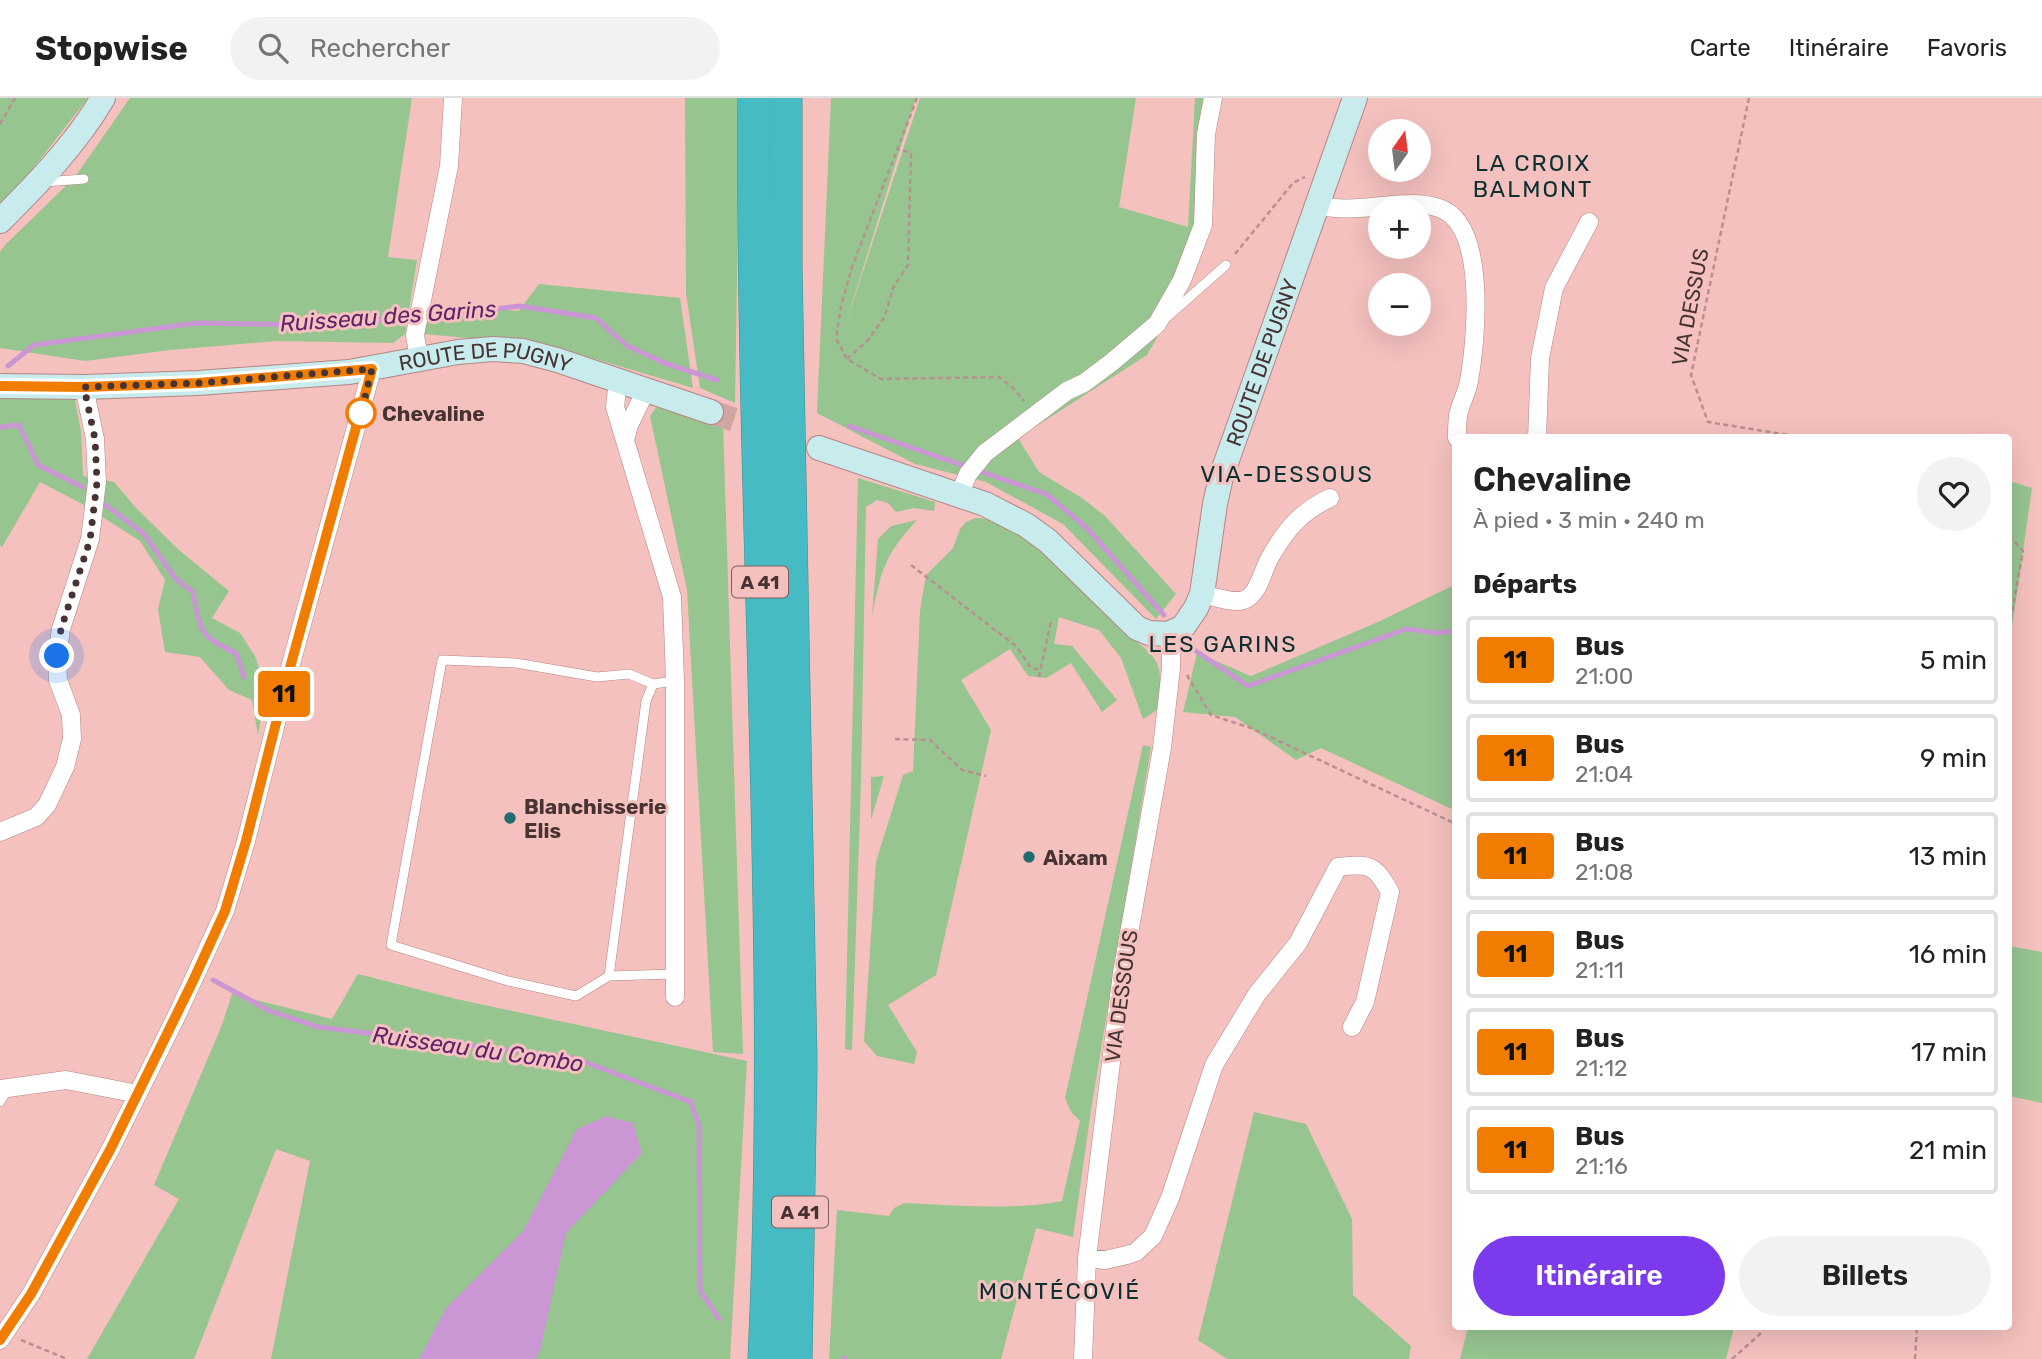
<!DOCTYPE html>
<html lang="fr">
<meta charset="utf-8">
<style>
:root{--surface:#fff;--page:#f2f2f2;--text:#222;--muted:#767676;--line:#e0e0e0;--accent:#7c3aed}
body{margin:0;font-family:Rubik,sans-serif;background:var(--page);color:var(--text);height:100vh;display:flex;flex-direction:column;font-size:26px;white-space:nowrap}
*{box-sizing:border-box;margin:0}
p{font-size:23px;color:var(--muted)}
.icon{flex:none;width:38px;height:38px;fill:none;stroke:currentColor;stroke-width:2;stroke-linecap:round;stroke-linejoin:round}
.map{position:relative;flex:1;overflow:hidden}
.sheet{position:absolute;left:1452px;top:336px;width:560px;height:896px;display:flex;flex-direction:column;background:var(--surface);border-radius:7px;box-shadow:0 7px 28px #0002}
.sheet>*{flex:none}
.badge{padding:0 14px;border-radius:5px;font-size:24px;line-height:46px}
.needle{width:46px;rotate:14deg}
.controls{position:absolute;left:1368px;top:21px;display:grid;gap:14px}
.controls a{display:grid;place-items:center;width:63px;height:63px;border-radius:50%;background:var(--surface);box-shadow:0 7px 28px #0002;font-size:35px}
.you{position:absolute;width:35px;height:35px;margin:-18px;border:5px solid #fff;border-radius:50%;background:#1a73e8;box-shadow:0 0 0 10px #1a73e833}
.map>.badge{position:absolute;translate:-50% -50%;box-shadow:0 0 0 4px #fff}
h2{padding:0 21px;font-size:26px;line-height:63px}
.round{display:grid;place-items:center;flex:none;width:74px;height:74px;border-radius:37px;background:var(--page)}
.headline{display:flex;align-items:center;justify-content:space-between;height:119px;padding:0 21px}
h1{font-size:33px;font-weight:600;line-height:52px}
.cta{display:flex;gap:14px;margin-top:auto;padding:14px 21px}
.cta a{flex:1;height:80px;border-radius:42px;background:var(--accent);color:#fff;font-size:28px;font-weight:600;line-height:80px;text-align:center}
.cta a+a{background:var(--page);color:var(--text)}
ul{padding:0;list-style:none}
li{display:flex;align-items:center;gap:21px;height:88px;margin:0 14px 10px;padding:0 7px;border:4px solid var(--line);border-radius:7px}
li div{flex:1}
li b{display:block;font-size:26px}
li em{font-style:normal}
li .badge{min-width:77px;font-weight:700;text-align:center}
header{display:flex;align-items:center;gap:42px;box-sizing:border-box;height:98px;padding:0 35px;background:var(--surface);border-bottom:2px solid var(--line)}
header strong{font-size:33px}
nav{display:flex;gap:38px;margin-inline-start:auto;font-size:24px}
.search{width:490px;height:63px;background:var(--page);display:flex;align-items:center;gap:18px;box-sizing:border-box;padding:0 24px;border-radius:38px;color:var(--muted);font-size:26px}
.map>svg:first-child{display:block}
.green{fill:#96c590}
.water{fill:#cb96d4}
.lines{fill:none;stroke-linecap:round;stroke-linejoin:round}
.stream{stroke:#cb96d4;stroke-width:5}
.secondary-tunnel{stroke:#d1a5a2;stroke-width:24;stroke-dasharray:24 12;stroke-linecap:butt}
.lane-casing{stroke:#b58583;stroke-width:10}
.street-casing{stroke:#b58583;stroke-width:19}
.secondary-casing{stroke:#b58583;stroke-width:26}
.highway-casing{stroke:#478b90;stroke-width:33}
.path{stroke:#b8908d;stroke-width:2.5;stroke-dasharray:5 3.5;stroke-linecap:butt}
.lane{stroke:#fff;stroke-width:9}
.street{stroke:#fff;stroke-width:18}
.secondary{stroke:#c8ebed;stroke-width:24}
.highway{stroke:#47bbc3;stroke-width:32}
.line-casing{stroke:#fff;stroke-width:16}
.line{stroke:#f07d00;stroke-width:10}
.walk{stroke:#473332;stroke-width:7;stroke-dasharray:0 12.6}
.stop-dot{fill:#fff;stroke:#f07d00;stroke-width:3.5}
.poi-dot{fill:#216c72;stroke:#f4c1be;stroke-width:2.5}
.labels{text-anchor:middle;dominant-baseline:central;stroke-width:6;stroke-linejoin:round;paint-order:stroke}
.shield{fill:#f4c1be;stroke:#7b5e5c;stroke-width:2}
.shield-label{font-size:19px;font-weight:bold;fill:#473332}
.street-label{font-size:21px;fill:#473332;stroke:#f4c1be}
.stop-label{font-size:21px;font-weight:bold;fill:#473332;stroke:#f4c1be;text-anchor:start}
.poi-label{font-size:21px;font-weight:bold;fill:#473332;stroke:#f4c1be;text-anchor:start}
.neighbourhood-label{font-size:23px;letter-spacing:2px;fill:#0c2f32;stroke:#f4c1be}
.water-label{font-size:23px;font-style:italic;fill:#61226c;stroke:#f4c1be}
</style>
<header>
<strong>Stopwise</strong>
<div class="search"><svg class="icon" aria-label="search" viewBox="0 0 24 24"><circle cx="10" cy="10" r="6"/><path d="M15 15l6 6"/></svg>Rechercher</div>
<nav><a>Carte</a><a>Itinéraire</a><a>Favoris</a></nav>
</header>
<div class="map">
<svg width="2042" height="1261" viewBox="0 0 2042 1261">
<rect width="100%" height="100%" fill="#f4c1be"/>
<path class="green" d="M0,0H88L17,91L0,106Z
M130,0H412L388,159L417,162L405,236L393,245L277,243L170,252L85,263L0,250V154L5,147L75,79Z
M685,0H740L735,305L700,290L686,195Z
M831,0H916L845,228L920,0H1136L1119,109L1188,129L1195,0H1221L1215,26L1197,169L1147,257L1018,340L1039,374L1082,400L1105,418L1176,496L1156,521L1063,426L986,384L915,366L817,315Z
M539,186L680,200L693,290L548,247L424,236L430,206L519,213Z
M74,298L81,333L83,378L114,384L135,409L179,452L229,493L212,520L240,535L255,558L266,591L258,637L252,602L229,592L200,559L165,554L158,511L165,482L140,443L84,407L40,384L2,449L0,447V301Z
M658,307L677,310L723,326L743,956L713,954L687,492L650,318Z
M858,380L935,404L934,413L914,410L896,414L888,405L877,402L866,409L861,683L852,952L845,951Z
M2009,383L2032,390L2009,550Z
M976,420C1018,418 1092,502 1122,531C1132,541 1146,549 1154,560C1164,573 1159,597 1157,612L1143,621L1121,560L1099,532L1059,519L1054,546L1072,548L1117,602L1102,614L1071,565L1046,580L1028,578L1010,551L961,582L991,632L936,877L888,907L917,954L914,966L877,958L864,943L876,764L903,677L913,673L920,513L926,477L953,450L960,431L966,424Z
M917,422C884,458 881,472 872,519L878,441L891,428Z
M1456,486V713L1321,650L1296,662L1235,619L1183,614L1197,555L1251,578L1378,524Z
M1143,647L1151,649L1091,1012L1073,1139L1036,1130L1001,1261H829L837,1112L889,1118L894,1110L904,1105C956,1107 1010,1113 1062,1103L1080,1023L1071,1014L1065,1000Z
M884,678L871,722V679Z
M2009,848L2042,854V1005L2009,998Z
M358,876L456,901L747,963L730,1261H271L310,1063L276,1051L194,1261H87L179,1101L154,1087L222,927L232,896L332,921Z
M1254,1014L1306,1026L1352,1121L1353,1197L1411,1248L1409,1261H1227L1198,1242Z
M1468,1229V1228L1734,1229L1726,1261H1460Z"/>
<path class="water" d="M606,1018L633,1025L642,1055L566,1135L540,1253L535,1261H419L446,1210L523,1133L577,1031Z"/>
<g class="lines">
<path class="stream" d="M424,219L520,208L596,220L626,247L664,265L717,282
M8,268L34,247L197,225L327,227L414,219
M849,328L1046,396L1086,429L1164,517
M0,329L19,327L38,367L83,389
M106,407L144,436L175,480L193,494C200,532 199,539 236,555L244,579
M1193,551L1248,588L1406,531L1437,535L1456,533
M213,882L270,913L318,929L574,960L691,1004L699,1028L700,1192L719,1221
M844,1260L845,1261"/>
<path class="secondary-tunnel" d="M711,314L774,335"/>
<defs>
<path id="lane" d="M44,84L84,81
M1167,219L1226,167
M653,586L629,576L597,579L516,565L442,562L391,847L508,883L576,898L609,878L674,876
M609,878L646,603L653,586L675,583
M0,1004L8,991"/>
<path id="street" d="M1317,107C1357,118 1404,98 1439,110C1488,126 1476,243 1469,283C1467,295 1460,306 1458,318C1457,325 1457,333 1457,340
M419,261L415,237L449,68L453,0
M618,282L615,309L672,499L675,583V899
M1537,340L1540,260L1554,190L1589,124
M625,342L629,327L646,292
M959,397L968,376L985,355L1067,293L1084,285L1112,264L1157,226L1182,182L1203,127L1206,36L1213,0
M1202,496C1213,498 1233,506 1244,502C1260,496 1263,469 1272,456C1287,430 1302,413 1330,400
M0,734L36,719L47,707L65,669L72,641L71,617L58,582L57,558L61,531L90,441L97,384L95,341L84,289
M0,991L66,982L138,996
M1087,1160L1105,1162L1127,1157L1136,1154L1153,1138L1170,1100L1214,967L1257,896L1298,845L1338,769C1370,765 1375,767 1390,794L1365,904L1352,929
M0,1242L31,1196L110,1052L176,919L225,813L246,743L291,566L372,271
M1083,1261L1087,1160L1122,875L1162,650L1171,570V554L1168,536"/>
<g id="secondary">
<path d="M0,123C38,85 76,46 103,0"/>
<path id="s1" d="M0,288L84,289L198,285L349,274L458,254L493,251L523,253L557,262L711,314"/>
<path id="s2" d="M819,350L985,406L1026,427L1048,443L1137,530L1149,535L1168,536L1183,529L1196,510L1202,496L1215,406L1221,379L1355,0"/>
</g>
<path id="highway" d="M754,0C751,420 784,841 764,1261
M786,0V169L801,966L796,1261"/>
</defs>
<use href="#lane" class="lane-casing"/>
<use href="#street" class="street-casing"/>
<use href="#secondary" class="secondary-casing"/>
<use href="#highway" class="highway-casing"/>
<path class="path" d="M917,0L852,169L841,208L836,240L847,261L881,281L999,279L1013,290L1024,303
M1749,0L1691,277L1708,324L1807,340
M0,26L15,0
M1235,156L1293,85L1305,79
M847,261L869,241L885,218L893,190L908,167L911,55L898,51
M2009,438L2023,453L2009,531
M911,467L1017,549L1031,570L1040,572
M1187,577L1211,617L1251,630L1456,726
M1039,579L1051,523
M895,641L930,642L962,672L986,678
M21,1242L67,1261
M1732,1261L1759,1237L1766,1228
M1915,1261L1917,1228"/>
<use href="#lane" class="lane"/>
<use href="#street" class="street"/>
<use href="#secondary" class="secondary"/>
<use href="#highway" class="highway"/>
</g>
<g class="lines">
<defs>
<path id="line" d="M0,288L84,289L198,285L372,271L291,566L246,743L225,813L193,883L110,1052L31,1196L0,1242"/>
</defs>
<use href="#line" class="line-casing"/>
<use href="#line" class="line"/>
<path class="walk" d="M57,558L61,531L90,442L97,384L95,341L84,289L198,285L372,271L361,315"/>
</g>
<circle class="stop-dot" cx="361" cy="315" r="14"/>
<g class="poi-dot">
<circle cx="510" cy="720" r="7"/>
<circle cx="1029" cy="759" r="7"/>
</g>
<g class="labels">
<g class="shield">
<rect x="732" y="468.5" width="56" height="31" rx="5"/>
<rect x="772" y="1098.5" width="56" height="31" rx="5"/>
</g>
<g class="shield-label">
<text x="760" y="484">A 41</text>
<text x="800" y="1114">A 41</text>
</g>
<g class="street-label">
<text transform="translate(1690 209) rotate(-79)">VIA DESSUS</text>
<text stroke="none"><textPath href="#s2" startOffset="700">ROUTE DE PUGNY</textPath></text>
<text stroke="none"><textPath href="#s1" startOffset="488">ROUTE DE PUGNY</textPath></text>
<text transform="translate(1121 898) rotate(-82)">VIA DESSOUS</text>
</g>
<g class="stop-label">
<text x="382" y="315">Chevaline</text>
</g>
<g class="poi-label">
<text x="524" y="708">Blanchisserie<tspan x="524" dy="24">Elis</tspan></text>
<text x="1043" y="759">Aixam</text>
</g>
<g class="neighbourhood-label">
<text x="1533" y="65">LA CROIX<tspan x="1533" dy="26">BALMONT</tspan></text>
<text x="1287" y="376">VIA-DESSOUS</text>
<text x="1223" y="546">LES GARINS</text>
<text x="1060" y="1193">MONTÉCOVIÉ</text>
</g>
<g class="water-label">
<text transform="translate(388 218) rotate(-4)">Ruisseau des Garins</text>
<text transform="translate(478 951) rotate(8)">Ruisseau du Combo</text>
</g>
</g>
</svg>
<div class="controls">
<a><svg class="needle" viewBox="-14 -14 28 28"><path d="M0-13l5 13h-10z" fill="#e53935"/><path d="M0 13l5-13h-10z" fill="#767676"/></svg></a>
<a>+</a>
<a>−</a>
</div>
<div class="you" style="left:57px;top:558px"></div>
<b class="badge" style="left:284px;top:596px;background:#f07d00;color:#111">11</b>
<section class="sheet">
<div class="headline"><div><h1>Chevaline</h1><p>À pied · 3 min · 240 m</p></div><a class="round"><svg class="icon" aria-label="heart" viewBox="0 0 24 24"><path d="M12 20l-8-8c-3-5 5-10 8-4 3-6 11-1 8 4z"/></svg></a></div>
<h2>Départs</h2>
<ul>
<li><span class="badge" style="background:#f07d00;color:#111">11</span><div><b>Bus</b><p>21:00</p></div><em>5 min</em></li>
<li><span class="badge" style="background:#f07d00;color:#111">11</span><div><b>Bus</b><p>21:04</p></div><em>9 min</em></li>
<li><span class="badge" style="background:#f07d00;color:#111">11</span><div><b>Bus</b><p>21:08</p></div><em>13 min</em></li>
<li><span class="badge" style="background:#f07d00;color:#111">11</span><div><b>Bus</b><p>21:11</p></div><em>16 min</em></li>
<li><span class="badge" style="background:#f07d00;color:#111">11</span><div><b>Bus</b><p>21:12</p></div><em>17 min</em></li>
<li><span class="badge" style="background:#f07d00;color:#111">11</span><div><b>Bus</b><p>21:16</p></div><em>21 min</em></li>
</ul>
<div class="cta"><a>Itinéraire</a><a>Billets</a></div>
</section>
</div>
